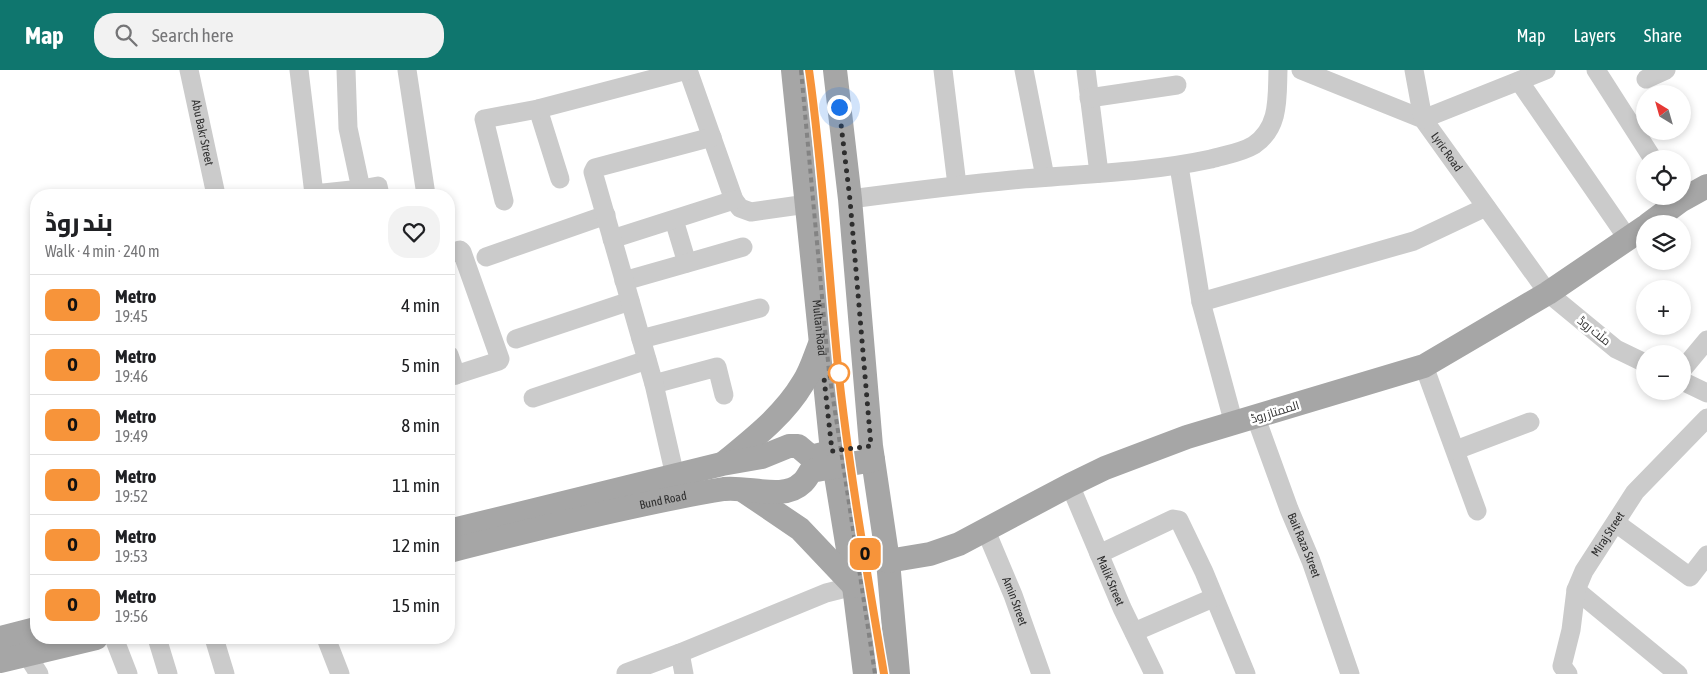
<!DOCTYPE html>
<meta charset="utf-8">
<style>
:root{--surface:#fff;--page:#f2f2f2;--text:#202124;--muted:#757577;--line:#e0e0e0;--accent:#0f766e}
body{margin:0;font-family:"Asap Condensed",Cairo,sans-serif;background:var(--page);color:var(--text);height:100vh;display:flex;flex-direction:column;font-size:19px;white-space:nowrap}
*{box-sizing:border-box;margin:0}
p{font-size:16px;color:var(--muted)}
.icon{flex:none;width:28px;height:28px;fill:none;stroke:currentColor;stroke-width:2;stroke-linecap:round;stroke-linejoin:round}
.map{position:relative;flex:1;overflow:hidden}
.panel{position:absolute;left:30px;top:119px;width:425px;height:455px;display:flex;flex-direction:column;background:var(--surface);border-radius:20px;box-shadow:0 2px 8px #0003}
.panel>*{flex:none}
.badge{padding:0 10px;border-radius:8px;font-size:18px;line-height:32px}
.needle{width:32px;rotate:323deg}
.tools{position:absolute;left:1636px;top:15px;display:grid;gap:10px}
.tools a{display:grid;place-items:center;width:55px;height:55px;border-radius:50%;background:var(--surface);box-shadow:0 2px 8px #0003;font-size:25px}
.you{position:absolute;width:25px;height:25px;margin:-12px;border:4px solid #fff;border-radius:50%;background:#1a73e8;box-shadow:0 0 0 8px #1a73e833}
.map>.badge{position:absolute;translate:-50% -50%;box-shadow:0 0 0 2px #fff}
.round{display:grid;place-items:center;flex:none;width:52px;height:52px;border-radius:20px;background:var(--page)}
.summary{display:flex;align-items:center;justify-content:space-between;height:85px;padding:0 15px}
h1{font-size:24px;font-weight:800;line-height:38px}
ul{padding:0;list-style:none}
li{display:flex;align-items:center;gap:15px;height:60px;padding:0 15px;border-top:1px solid var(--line)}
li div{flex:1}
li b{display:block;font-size:19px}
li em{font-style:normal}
li .badge{min-width:55px;font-weight:700;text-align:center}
header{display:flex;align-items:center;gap:30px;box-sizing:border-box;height:70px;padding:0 25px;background:var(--accent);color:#fff}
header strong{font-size:24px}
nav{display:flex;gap:28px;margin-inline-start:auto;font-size:18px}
.search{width:350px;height:45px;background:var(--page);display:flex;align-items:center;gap:12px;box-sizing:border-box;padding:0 18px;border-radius:20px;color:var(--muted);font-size:19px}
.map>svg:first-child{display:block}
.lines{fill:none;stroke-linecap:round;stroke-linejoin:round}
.minor{stroke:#cbcbcb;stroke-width:19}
.major{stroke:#a6a6a6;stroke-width:24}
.rail{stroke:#838383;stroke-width:4;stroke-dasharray:5 4;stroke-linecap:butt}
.line-casing{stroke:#fff;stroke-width:11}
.line{stroke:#f7943a;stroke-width:8}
.walk{stroke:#2e2e2e;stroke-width:5;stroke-dasharray:0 9}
.stop-dot{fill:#fff;stroke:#f7943a;stroke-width:2.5}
.labels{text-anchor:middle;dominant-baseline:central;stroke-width:5;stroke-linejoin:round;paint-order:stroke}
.street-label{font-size:12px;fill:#2e2e2e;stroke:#fff}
</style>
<header>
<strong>Map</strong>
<div class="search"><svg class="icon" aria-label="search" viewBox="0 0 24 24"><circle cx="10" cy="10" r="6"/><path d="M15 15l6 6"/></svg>Search here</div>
<nav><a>Map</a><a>Layers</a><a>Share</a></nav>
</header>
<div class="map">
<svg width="1707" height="604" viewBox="0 0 1707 604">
<rect width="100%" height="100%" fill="#fff"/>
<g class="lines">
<g class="minor">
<path id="s1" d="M189,0L216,125"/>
<path d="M299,0L314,124L361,119L348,58L346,0"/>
<path d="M407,0L426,125"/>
<path d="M688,0L734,130L740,138L751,142L807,134"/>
<path d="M943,0L957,115"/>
<path d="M1024,0L1045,107"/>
<path d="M1086,0L1099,103"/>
<path id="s2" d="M1301,0L1423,49L1548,223L1616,279L1645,293"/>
<path d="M1414,0L1423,49L1546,0"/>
<path d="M1596,0L1653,89"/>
<path d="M1646,9L1666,0"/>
<path d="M1519,11L1628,169"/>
<path d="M1089,28L1177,15"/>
<path d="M538,39L560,109"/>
<path d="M1179,96L1201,232L1234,354"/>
<path d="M361,119L378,116L380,125"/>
<path d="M850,129C904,122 958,115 1012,110C1078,104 1146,103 1211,89C1225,85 1241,83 1254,75C1280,57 1277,28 1278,0"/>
<path d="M504,131L484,49L538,39L687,0"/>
<path d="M674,150L687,193"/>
<path d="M612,169L734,130"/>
<path d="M449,184L460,180L462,182L500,289L499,291L449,307"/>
<path d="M486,187L606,145"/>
<path d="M624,211L743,177"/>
<path d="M1201,232L1414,171L1486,137"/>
<path d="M516,269L630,231"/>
<path d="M641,269L760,238"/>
<path d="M449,285L456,305"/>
<path d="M1424,296L1477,441"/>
<path d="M1682,300L1707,270"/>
<path d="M1682,311L1707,323"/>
<path d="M654,314L717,297L724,325"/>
<path d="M533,328L647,290"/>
<path id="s3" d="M1256,348L1289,439L1311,491L1350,604"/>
<path d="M1456,380L1530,352"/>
<path d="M675,406L654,314L593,102L595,98L712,67"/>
<path id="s4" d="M1070,415L1122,538L1154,604"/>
<path d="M1616,453L1690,507L1707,485"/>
<path id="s5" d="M986,461L1013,525L1041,604"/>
<path d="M1099,484L1173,449L1179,450L1204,502L1246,604"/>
<path d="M1576,520L1678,604"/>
<path d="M1134,562L1213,528"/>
<path d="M114,568L128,604"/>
<path d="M157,568L168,604"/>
<path d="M214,568L225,604"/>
<path d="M326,568L340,604"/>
<path d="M680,583L684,604"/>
<path d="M27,585L39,604"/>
<path d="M626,603L680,583L826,523L854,516"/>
<path id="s6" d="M1568,604L1562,596L1571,560L1576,520L1584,501L1635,422L1707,348"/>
</g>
<g class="major">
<path id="s7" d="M793,0L832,381L854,516L865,604"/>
<path d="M835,0L850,129L871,376L888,491L898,604"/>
<path d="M1649,154L1680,131L1707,116"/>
<path d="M725,392C754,368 784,345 803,313C811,301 815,286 820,274"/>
<path d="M744,421L800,459L854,516"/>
<path d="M449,461L722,394L762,387L789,376H798L811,387L839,380"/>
<path id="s8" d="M449,481C508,466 567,451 627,438C659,431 692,424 724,419C748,416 784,431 802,413C806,410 808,405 811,401L873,390"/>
<path d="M888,491L930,484L959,474L1070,415L1105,398L1187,367L1424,296L1548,223L1645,157"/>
<path d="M0,568L36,559"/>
<path d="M0,591L96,568"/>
</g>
<path class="rail" d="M801,0L829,302L875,604
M809,0C823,99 828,198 838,297C849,400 868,502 884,604"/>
</g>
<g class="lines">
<defs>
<path id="line" d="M809,0C823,99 828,198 838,297C849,400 867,502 884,604"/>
</defs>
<use href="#line" class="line-casing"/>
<use href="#line" class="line"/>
<path class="walk" d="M839,303L824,308L832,381L871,376L850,130L839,37"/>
</g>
<circle class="stop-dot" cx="839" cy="303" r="10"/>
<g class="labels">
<g class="street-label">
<text stroke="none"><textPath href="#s1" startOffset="64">Abu Bakr Street</textPath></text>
<text stroke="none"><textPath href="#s2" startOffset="172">Lyric Road</textPath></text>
<text stroke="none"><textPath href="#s7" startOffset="259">Multan Road</textPath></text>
<text transform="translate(1594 261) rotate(39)">ملّت روڈ</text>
<text transform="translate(1275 342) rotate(-17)">الممتاز روڈ</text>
<text stroke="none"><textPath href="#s8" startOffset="220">Bund Road</textPath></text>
<text stroke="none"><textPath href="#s6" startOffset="152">Miraj Street</textPath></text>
<text stroke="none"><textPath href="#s3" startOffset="136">Bait Raza Street</textPath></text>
<text stroke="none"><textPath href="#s4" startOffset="104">Malik Street</textPath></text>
<text stroke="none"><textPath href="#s5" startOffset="76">Amin Street</textPath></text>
</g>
</g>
</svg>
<div class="tools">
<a><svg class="needle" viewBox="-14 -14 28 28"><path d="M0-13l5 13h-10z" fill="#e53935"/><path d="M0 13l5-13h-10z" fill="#757577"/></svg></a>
<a><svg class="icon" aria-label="locate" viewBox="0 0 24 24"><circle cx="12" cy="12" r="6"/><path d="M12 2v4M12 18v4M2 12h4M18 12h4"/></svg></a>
<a><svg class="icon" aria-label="layers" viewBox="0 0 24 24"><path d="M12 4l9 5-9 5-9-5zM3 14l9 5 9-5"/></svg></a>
<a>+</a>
<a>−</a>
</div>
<div class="you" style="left:839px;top:37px"></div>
<b class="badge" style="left:865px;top:484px;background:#f7943a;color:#111">O</b>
<section class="panel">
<div class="summary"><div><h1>بند روڈ</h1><p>Walk · 4 min · 240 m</p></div><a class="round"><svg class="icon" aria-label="heart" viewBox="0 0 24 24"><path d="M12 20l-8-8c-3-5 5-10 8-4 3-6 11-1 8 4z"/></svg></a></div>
<ul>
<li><span class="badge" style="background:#f7943a;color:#111">O</span><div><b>Metro</b><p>19:45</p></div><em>4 min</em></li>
<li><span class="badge" style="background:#f7943a;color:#111">O</span><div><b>Metro</b><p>19:46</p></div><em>5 min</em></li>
<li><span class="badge" style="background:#f7943a;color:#111">O</span><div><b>Metro</b><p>19:49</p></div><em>8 min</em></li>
<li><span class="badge" style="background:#f7943a;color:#111">O</span><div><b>Metro</b><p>19:52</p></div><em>11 min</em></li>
<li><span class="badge" style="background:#f7943a;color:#111">O</span><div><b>Metro</b><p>19:53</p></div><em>12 min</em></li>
<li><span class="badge" style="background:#f7943a;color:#111">O</span><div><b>Metro</b><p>19:56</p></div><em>15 min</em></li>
</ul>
</section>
</div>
